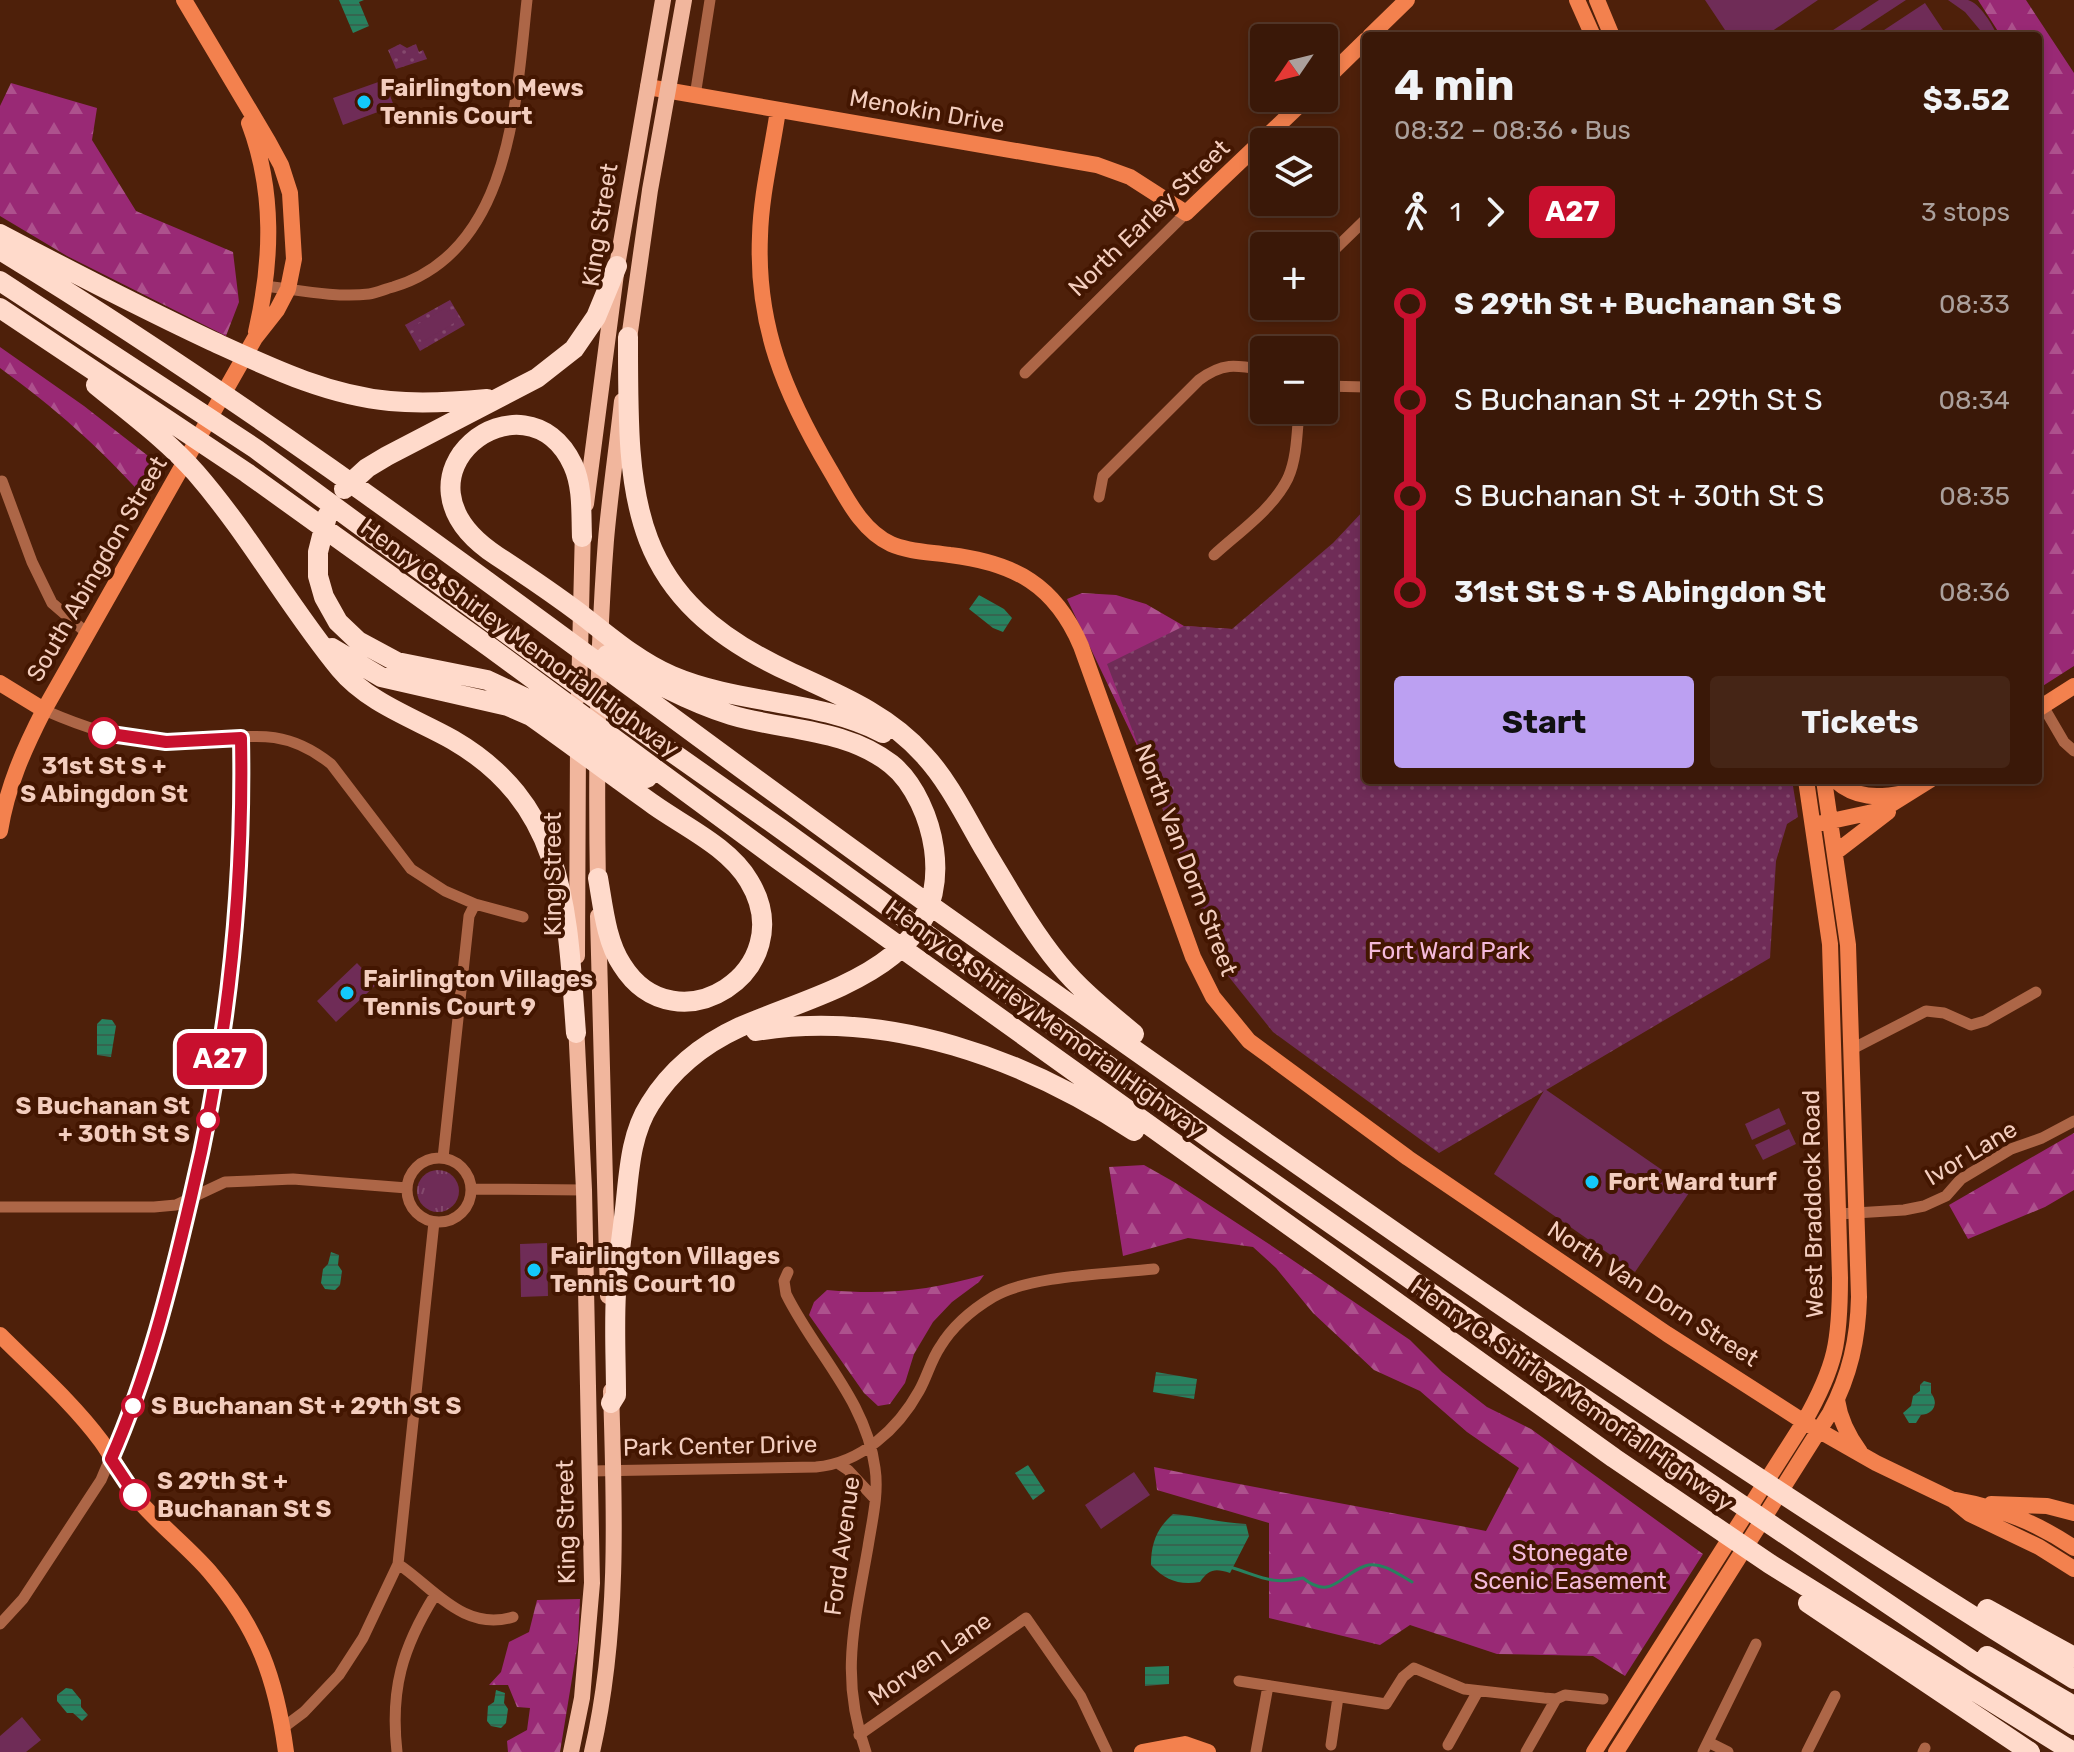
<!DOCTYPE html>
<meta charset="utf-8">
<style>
:root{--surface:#3a1808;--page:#452516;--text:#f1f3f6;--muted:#aba09c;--line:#543729;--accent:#bca0f2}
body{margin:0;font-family:Rubik,sans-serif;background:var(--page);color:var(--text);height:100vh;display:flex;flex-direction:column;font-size:30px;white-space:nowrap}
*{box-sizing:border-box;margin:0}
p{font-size:26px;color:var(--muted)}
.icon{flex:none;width:44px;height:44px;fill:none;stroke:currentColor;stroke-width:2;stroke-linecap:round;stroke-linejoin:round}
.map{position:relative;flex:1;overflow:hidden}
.side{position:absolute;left:1362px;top:32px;width:680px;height:752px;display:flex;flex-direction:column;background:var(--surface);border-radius:8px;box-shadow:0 4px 12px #0003,0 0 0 2px var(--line)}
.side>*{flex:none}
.badge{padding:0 16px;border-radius:12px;font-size:28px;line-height:52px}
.needle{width:52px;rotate:235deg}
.tools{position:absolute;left:1250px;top:24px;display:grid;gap:16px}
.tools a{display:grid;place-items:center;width:88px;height:88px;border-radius:8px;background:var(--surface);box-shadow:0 4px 12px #0003,0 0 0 2px var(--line);font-size:40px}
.map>.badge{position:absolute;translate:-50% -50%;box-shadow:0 0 0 4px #fff}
.legs{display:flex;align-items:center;gap:12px;height:88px;padding:0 32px;font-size:26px}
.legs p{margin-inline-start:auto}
.overview{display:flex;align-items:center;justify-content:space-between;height:136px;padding:0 32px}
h1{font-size:44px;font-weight:700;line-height:60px}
.button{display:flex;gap:16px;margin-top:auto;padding:16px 32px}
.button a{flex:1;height:92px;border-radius:8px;background:var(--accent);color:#111;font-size:32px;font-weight:700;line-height:92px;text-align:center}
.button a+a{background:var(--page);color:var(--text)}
ul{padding:0 32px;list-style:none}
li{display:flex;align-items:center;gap:28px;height:96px;font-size:30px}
li i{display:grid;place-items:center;width:12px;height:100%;margin:0 10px;background:currentColor}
li i::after{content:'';width:20px;height:20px;margin:-10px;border:6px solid;border-radius:50%;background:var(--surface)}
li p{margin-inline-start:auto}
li:first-child i{background:linear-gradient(#0000 50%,currentColor 0)}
li:last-child i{background:linear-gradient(currentColor 50%,#0000 0)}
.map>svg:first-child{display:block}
.grass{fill:url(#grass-tufts)}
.forest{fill:url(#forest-firs)}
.park{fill:url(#park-dots)}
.pitch{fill:#6f2c57}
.water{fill:url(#water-rules)}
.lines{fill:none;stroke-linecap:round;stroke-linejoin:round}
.stream{stroke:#28815f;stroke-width:3}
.street{stroke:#ad6647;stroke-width:11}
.secondary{stroke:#f3814e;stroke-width:16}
.primary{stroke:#f1b69d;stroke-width:16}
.highway{stroke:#ffdacb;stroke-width:20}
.line-1-casing{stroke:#fff;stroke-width:18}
.line-1{stroke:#c8102e;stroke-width:12}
.poi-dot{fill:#13cafb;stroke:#431601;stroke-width:3}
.stop-1-dot{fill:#fff;stroke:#c8102e;stroke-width:4}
.labels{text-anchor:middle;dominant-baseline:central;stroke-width:8;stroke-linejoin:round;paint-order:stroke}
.poi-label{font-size:24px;font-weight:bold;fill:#f3cdbe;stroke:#431601;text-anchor:start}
.street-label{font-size:24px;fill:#f3cdbe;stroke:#431601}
.stop-label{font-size:24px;font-weight:bold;fill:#f3cdbe;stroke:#431601;text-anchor:start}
.park-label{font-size:24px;fill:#f4badb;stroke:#431601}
</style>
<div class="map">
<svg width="2074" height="1752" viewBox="0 0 2074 1752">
<defs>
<pattern id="grass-tufts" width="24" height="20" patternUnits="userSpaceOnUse" patternTransform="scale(2)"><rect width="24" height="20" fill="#6f2c57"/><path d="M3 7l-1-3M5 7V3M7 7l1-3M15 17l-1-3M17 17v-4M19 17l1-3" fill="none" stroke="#84496d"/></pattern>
<pattern id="forest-firs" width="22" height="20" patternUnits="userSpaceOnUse" patternTransform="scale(2)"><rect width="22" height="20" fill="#992975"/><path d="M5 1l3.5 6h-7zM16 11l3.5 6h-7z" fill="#ad518d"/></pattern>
<pattern id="park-dots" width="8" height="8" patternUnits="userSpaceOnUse" patternTransform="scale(2)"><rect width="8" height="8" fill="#6f2c57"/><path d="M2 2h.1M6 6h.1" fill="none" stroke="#84496d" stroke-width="1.8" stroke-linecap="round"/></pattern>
<pattern id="water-rules" width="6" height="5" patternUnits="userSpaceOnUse" patternTransform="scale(2)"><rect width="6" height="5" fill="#28815f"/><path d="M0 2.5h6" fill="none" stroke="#356650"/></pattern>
</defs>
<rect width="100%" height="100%" fill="#4e200a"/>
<path class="grass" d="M417 1191a21 21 0 1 1 42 0a21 21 0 1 1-42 0Z"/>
<path class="forest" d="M1978,0H2026L2074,73V666L2038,689V36H2001Z
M11,83L97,108L92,140L136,211L233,252L239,302L226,336L67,256L0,216V106Z
M0,347L84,406L161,466L145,498C98,446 56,409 0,368Z
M1082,593L1116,595L1146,604L1184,626L1232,629L1152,777L1067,599Z
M2074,1133V1190L2045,1207L1968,1239L1949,1205Z
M1144,1165L1174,1182L1269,1244L1410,1340L1442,1372L1487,1407L1531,1429L1703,1554L1625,1676L1593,1656L1497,1654L1410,1625L1380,1645L1269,1618V1523L1157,1490L1154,1467C1265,1490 1376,1509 1486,1531L1519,1468L1467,1432L1420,1391L1374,1370L1313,1313L1276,1268L1253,1247L1188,1238L1123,1256L1109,1167Z
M984,1275L979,1282L952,1302L933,1322L914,1354L905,1383L890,1404L878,1406L864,1393L809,1315L814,1302L827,1290C886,1295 927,1291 984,1275Z
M580,1599L578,1642L560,1752H508L507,1741L527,1730L530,1708L517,1707L508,1685H489L501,1672L509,1642L529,1632L537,1600Z"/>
<path class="park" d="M400,44L407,48L416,44L419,52L423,50L427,59L396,69L388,50Z
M450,300L465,325L420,351L405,325Z
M1366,508V780H1792L1798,817L1787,824L1776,861L1770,958L1439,1153L1273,1032L1225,972L1107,664L1184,626L1232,629L1333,543Z"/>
<path class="pitch" d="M1705,0H1818L1765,36H1729Z
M1879,0H1906L1851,36H1824Z
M1948,0C1953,0 1963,0 1968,0C1981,4 1992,25 1998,36H1985L1965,12Z
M1925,3L1947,36H1875Z
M384,80L394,106L343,125L333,98Z
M445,308L447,312L453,309L457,317L452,320L454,323L422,342L420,339L416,342L411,334L415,331L413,327Z
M357,963L377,984L336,1022L317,1001Z
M1545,1089L1691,1190L1635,1272L1494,1174Z
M1779,1108L1786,1124L1752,1140L1745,1124Z
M1789,1129L1796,1144L1763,1160L1755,1145Z
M547,1243L548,1296L521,1297L520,1244Z
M1134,1472L1150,1495L1101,1529L1085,1505Z
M22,1717L41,1740L26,1752H0V1736Z"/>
<path class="water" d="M339,0H364L359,2L369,26L353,33Z
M979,595L1004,609L1012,618L1003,632L993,628L969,609Z
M102,1019L112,1020L116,1026L111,1057L97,1055V1024Z
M331,1252L339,1255L338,1265L342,1271L340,1285L335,1290L325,1289L321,1283L323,1269L328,1264Z
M1156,1372L1197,1379L1194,1399L1153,1392Z
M1924,1381L1931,1383V1393C1939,1403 1934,1414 1921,1415L1916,1423H1909L1903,1413L1911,1406L1913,1396L1920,1391V1385Z
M1028,1465L1045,1491L1033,1500L1015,1473Z
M1173,1514C1198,1516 1221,1523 1246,1524L1249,1536L1230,1573C1215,1568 1209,1569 1200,1582C1179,1585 1166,1581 1151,1565C1151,1543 1157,1528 1173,1514Z
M1169,1666V1684L1145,1686V1667Z
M66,1688L72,1689L81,1700V1707L88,1715L82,1721L73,1713H67L57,1701V1695Z
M496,1690L505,1693L504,1703L508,1709L506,1723L501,1728L491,1726L487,1721L488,1706L494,1702Z"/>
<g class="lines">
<path class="stream" d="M1233,1568C1262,1577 1271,1585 1303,1578C1331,1601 1340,1575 1365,1566C1380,1560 1400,1575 1412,1582"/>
<path class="street" d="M695,96L710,0
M1330,254L1366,219
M265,286C298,290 336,298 369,294C377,293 385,289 393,287C511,252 516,101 527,0
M1025,373L1186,213
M1324,386L1366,387
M2,481L32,562L52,603L88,634
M1099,497L1103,476L1199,380C1223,362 1236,365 1264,370
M1214,555C1239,532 1273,509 1288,478C1297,458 1297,432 1299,410
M2043,706L2064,742L2074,751
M44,710C83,727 121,740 164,742C231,746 271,716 331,764L411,869L445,891L475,904L523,917
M1852,1049L1926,1011L1944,1013L1971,1025L1985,1021L2036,992
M407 1190a32 32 0 1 1 64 0a32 32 0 1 1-64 0Z
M443,1158L469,916L475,904
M472,1189L584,1190
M0,1207H154L176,1205L225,1182L293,1179L407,1188
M1839,1214L1904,1210L1924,1206L1946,1196L1961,1179L2011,1149L2042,1138L2074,1121
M788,1272L784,1281L786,1294C815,1353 866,1400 875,1468C879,1494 872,1521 868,1547C855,1622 839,1677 866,1752
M839,1464L848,1470L875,1499
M590,1471L816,1467C861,1463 898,1429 919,1391C927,1377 931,1360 940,1347C952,1327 973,1309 993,1297C1030,1275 1110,1274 1154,1269
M398,1564C433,1587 463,1632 513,1617
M0,1624L23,1599L101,1480L144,1378L171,1281L218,1074L236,906L242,798L241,738
M1239,1681L1386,1704L1403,1677L1414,1668L1464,1689L1544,1698L1556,1699L1565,1695L1603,1699
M284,1727L304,1712L339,1675L363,1638L398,1564L434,1222
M859,1735L1026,1618L1081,1697L1107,1752
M1708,1742L1728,1752
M1331,1745L1338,1697
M1448,1745L1478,1691
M397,1752C390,1690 402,1648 435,1595
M1256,1752L1268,1686
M1526,1752L1556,1699
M1703,1752L1756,1644
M1807,1752L1835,1696
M1923,1752L1925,1748"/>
<path class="secondary" d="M1577,0L1593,36
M1597,0L1612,36
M1370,36L1407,0
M1324,81L1366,40
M648,87L1097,165L1130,177L1186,213L1307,98
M778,110C772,152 761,194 760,236C756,326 785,394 830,470C846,497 861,530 891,544C909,552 931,552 950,555C1015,563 1055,585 1081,646L1193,957L1213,997L1249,1041L1408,1158L1667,1334L1804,1422L1876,1463L1953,1500L1970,1514L2039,1547L2074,1569
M249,123C275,192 272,262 256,332
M0,683L44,710
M2038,709L2074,686
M1835,780C1856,799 1878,798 1904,793
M1822,823L1882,810L1930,780
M0,831C7,787 24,749 44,710L255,338L277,310L288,289L294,259L290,193L281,165L268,141L184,0
M1836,852L1888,812
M0,1335C34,1369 72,1402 101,1441C115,1460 124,1482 140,1502C161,1526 188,1547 209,1571C258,1628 276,1678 286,1752
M1837,1400C1840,1420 1848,1436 1860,1452
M1955,1500C1997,1507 2039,1524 2074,1548
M1991,1504L2047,1506L2074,1513
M1142,1752L1185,1744L1208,1752
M1594,1752L1804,1422C1836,1366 1840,1341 1840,1278L1830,944L1806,780
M1616,1752L1830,1413C1850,1375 1858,1339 1859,1297L1848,945L1824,780"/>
<path class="primary" d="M628,346L650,190L684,0
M586,504L617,266L663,0
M579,696L583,527
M598,888C596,773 597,656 606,540C610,494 617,447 622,401
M598,916L608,1296
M577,956L578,743
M571,1752L582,1698L592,1583L584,1190L576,1023
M592,1752C619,1634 615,1512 611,1391"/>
<path class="highway" d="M0,234C70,271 140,307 212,341C269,367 326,395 390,401C422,404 455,402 487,399
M0,250C325,448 622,686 931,906C1306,1172 1682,1438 2074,1679
M0,281L256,449L592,696L781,829L1217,1144L1502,1343L1974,1662L2074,1725
M0,308L247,473L491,648L776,858L1614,1458L1770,1564L2073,1752
M628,337C628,500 626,597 792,673C840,695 889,715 924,755C950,783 967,820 986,852C1009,890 1031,930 1059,964C1081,991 1108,1012 1134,1034
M96,385C130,413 167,440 196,473C249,534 289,607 340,669C368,703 416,719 453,740C568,807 567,915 576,1033
M344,489L367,468L387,456L537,378L574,349L596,317L617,266
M327,516L318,552V576L324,597L338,622L358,641L397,662L487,680L547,708L647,778
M582,537C581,513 583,487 573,465C526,364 375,476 497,556C526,575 554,594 582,615C610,637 639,662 672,676C740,705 817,699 883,733
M332,648L381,677L508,706L531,716C572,745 613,776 654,805C685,827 729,847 749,881C803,970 676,1051 622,965C606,941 603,906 598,878
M607,655C647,679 687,701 731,715C784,731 845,728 891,764C915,783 930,820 934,849C950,967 822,991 740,1027C703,1044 671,1070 650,1104C630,1135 629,1174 625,1209C622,1237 617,1265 616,1293C614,1327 616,1361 616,1395L611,1403
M756,1031C889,1009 1025,1059 1134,1131
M1808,1603L2030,1752
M1987,1609L2074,1657
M1987,1656L2074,1706"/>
</g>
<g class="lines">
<defs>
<path id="line-1" d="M104,733L166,742L241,738C244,892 227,1047 191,1197C170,1287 148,1375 111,1459L135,1495"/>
</defs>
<use href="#line-1" class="line-1-casing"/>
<use href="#line-1" class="line-1"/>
</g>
<g class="poi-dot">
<circle cx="364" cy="102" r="8"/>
<circle cx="347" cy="993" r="8"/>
<circle cx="1592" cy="1182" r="8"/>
<circle cx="534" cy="1270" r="8"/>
</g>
<g class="stop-1-dot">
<circle cx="104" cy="733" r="14"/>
<circle cx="208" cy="1120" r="10"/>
<circle cx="133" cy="1406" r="10"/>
<circle cx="135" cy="1495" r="14"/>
</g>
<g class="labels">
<g class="poi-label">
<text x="380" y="88">Fairlington Mews<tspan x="380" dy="28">Tennis Court</tspan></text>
<text x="363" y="979">Fairlington Villages<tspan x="363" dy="28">Tennis Court 9</tspan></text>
<text x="1608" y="1182">Fort Ward turf</text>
<text x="550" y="1256">Fairlington Villages<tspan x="550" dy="28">Tennis Court 10</tspan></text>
</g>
<g class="street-label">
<text transform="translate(927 111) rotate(10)">Menokin Drive</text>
<text transform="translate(1149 218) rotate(-44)">North Earley Street</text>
<text transform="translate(600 225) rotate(-81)">King Street</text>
<text transform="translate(97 569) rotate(-60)">South Abingdon Street</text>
<text transform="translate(520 638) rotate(36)">Henry G. Shirley Memorial Highway</text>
<text transform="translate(1186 860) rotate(69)">North Van Dorn Street</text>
<text transform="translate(553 874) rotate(-90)">King Street</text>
<text transform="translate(1045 1019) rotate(36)">Henry G. Shirley Memorial Highway</text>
<text transform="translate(1971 1153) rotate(-31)">Ivor Lane</text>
<text transform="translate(1813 1204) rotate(-91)">West Braddock Road</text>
<text transform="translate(1653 1294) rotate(33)">North Van Dorn Street</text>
<text transform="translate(1572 1395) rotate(35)">Henry G. Shirley Memorial Highway</text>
<text transform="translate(720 1446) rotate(-1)">Park Center Drive</text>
<text transform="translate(566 1522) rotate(-91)">King Street</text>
<text transform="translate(842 1546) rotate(-82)">Ford Avenue</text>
<text transform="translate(930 1659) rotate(-35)">Morven Lane</text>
</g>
<g class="stop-label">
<text x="104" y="766" text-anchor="middle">31st St S +<tspan x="104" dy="28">S Abingdon St</tspan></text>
<text x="190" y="1106" text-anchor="end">S Buchanan St<tspan x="190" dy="28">+ 30th St S</tspan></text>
<text x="151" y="1406">S Buchanan St + 29th St S</text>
<text x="157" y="1481">S 29th St +<tspan x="157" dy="28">Buchanan St S</tspan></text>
</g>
<g class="park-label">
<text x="1449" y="951">Fort Ward Park</text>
<text x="1570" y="1553">Stonegate<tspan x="1570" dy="28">Scenic Easement</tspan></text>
</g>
</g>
</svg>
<div class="tools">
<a><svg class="needle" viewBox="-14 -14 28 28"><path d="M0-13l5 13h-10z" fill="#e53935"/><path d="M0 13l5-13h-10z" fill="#aba09c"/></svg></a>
<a><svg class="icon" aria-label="layers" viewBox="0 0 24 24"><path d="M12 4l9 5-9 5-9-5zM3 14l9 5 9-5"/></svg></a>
<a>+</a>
<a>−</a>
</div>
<b class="badge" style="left:220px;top:1059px;background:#c8102e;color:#fff">A27</b>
<section class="side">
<div class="overview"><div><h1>4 min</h1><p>08:32 – 08:36 · Bus</p></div><b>$3.52</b></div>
<div class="legs"><svg class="icon" aria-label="walk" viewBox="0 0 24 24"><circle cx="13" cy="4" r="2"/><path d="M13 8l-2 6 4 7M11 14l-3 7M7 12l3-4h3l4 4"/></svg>1<svg class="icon" aria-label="forward" viewBox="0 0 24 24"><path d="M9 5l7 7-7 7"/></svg><b class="badge" style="background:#c8102e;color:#fff">A27</b><p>3 stops</p></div>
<ul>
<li><i style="color:#c8102e"></i><b>S 29th St + Buchanan St S</b><p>08:33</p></li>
<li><i style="color:#c8102e"></i><span>S Buchanan St + 29th St S</span><p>08:34</p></li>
<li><i style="color:#c8102e"></i><span>S Buchanan St + 30th St S</span><p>08:35</p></li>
<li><i style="color:#c8102e"></i><b>31st St S + S Abingdon St</b><p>08:36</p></li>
</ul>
<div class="button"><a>Start</a><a>Tickets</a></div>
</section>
</div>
